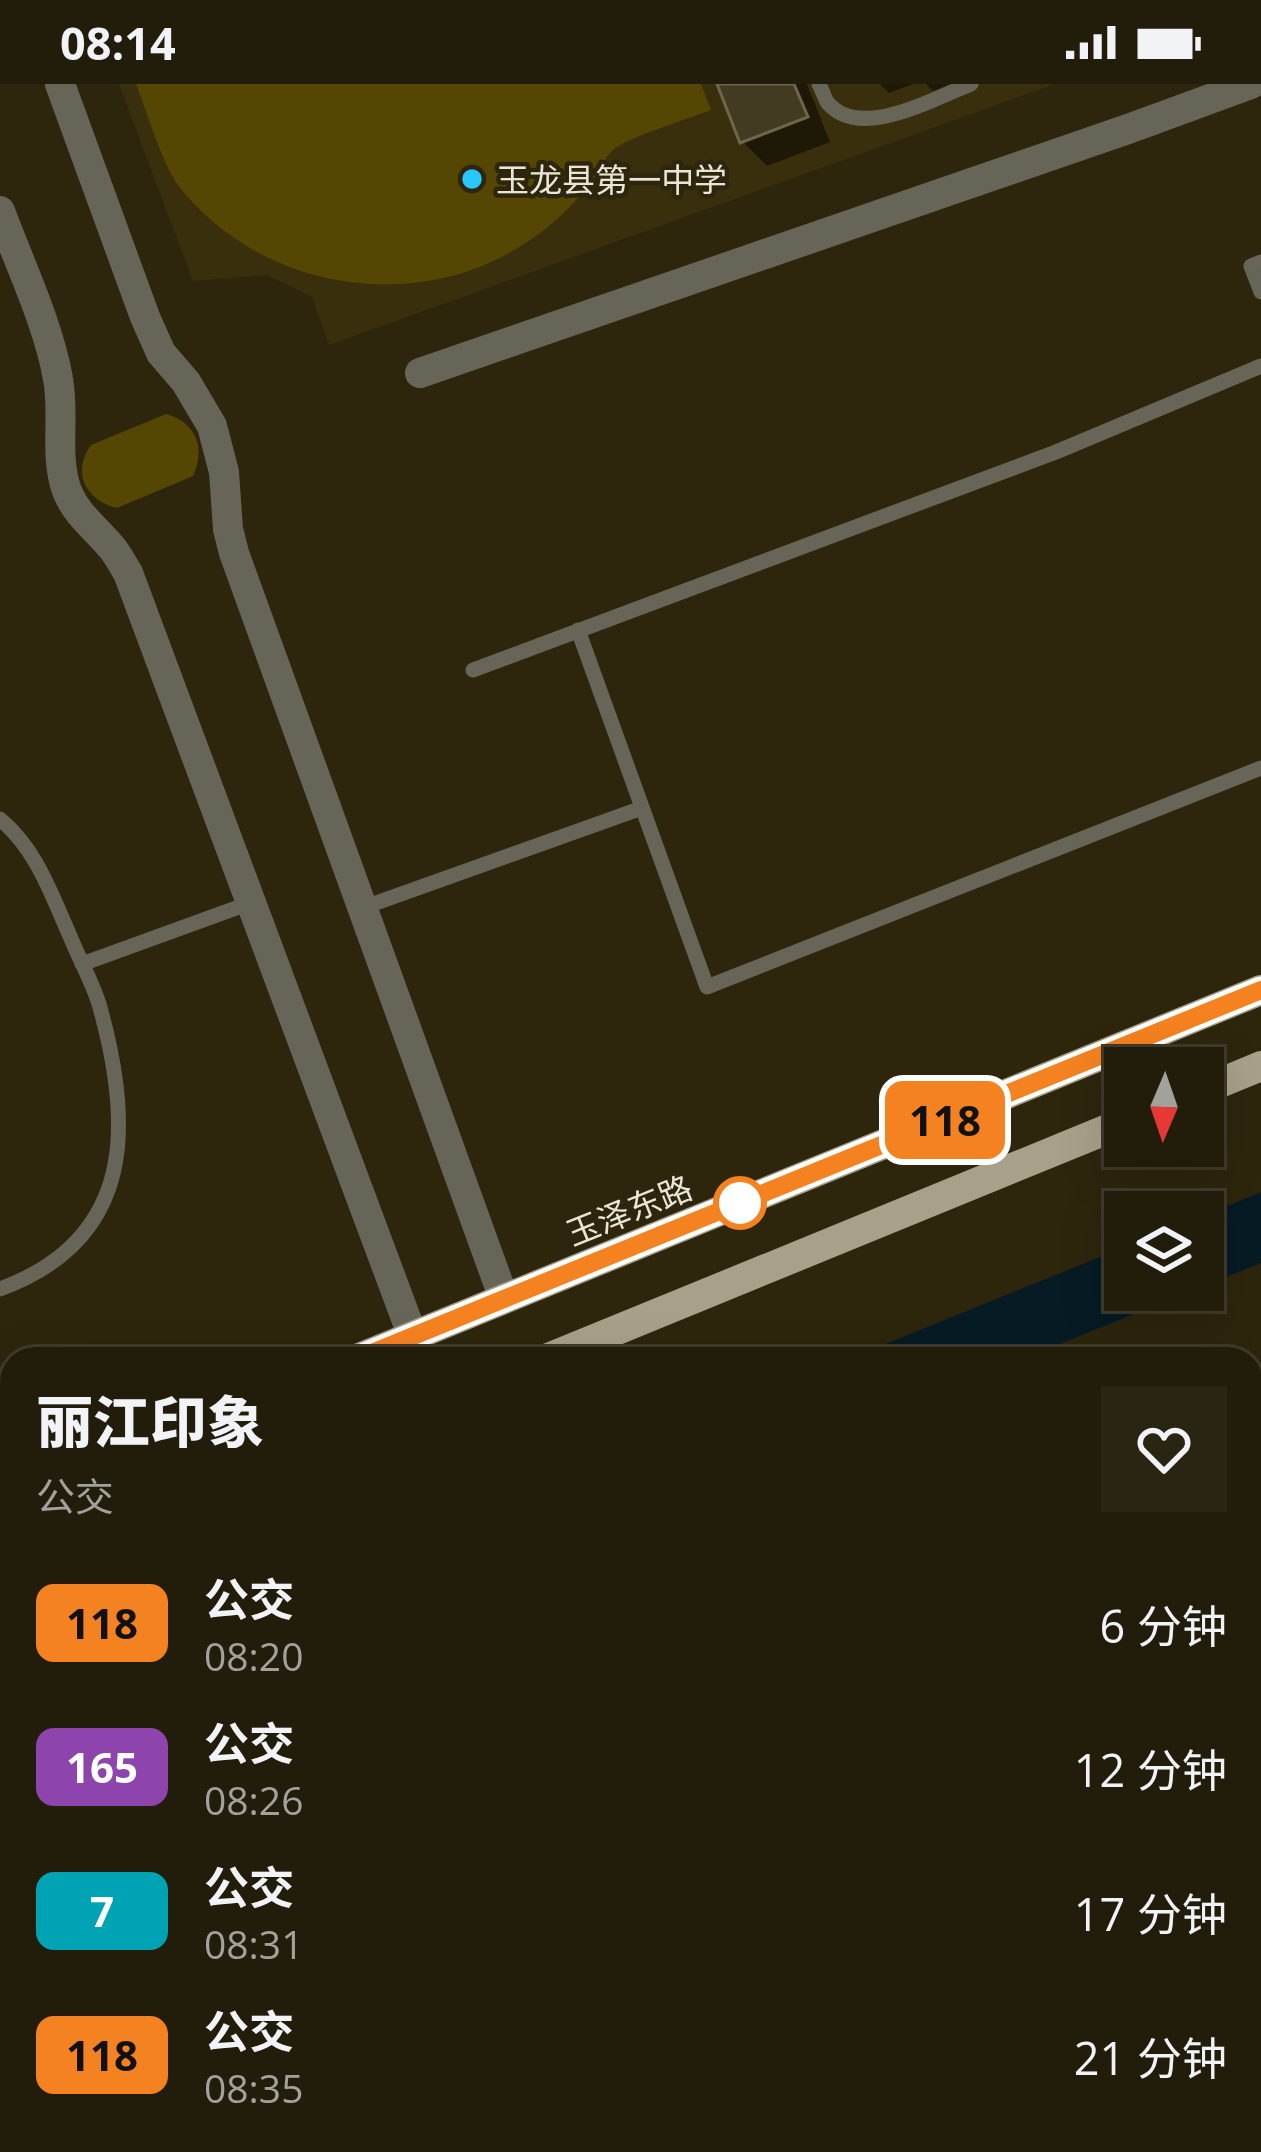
<!DOCTYPE html>
<html lang="zh">
<meta charset="utf-8">
<style>
:root{--surface:#221c0a;--page:#2a2513;--text:#f1f3f6;--muted:#a2a19c;--line:#3f3a2b}
body{margin:0;font-family:"Open Sans","Noto Sans SC",sans-serif;background:var(--page);color:var(--text);height:100vh;display:flex;flex-direction:column;font-size:45px;white-space:nowrap}
*{box-sizing:border-box;margin:0}
p{font-size:39px;color:var(--muted)}
.icon{flex:none;width:66px;height:66px;fill:none;stroke:currentColor;stroke-width:2;stroke-linecap:round;stroke-linejoin:round}
.map{position:relative;flex:1;overflow:hidden}
.panel{position:absolute;left:0px;top:1263px;width:1263px;height:807px;display:flex;flex-direction:column;background:var(--surface);border-radius:36px 36px 0 0;box-shadow:0 12px 48px #0002,0 0 0 3px var(--line)}
.panel>*{flex:none}
.badge{padding:0 24px;border-radius:18px;font-size:42px;line-height:78px}
.needle{width:78px;rotate:182deg}
.tools{position:absolute;left:1104px;top:963px;display:grid;gap:24px}
.tools a{display:grid;place-items:center;width:120px;height:120px;border-radius:0px;background:var(--surface);box-shadow:0 12px 48px #0002,0 0 0 3px var(--line);font-size:60px}
.map>.badge{position:absolute;translate:-50% -50%;box-shadow:0 0 0 6px #fff}
.round{display:grid;place-items:center;flex:none;width:126px;height:126px;border-radius:0px;background:var(--page)}
.headline{display:flex;align-items:center;justify-content:space-between;height:204px;padding:0 36px}
h1{font-size:57px;font-weight:800;line-height:90px}
ul{padding:0;list-style:none}
li{display:flex;align-items:center;gap:36px;height:144px;padding:0 36px}
li div{flex:1}
li b{display:block;font-size:45px}
li em{font-style:normal}
li .badge{min-width:132px;font-weight:700;text-align:center}
.status{display:flex;justify-content:space-between;align-items:center;height:84px;padding:0 60px;background:var(--surface);direction:ltr}
.status svg{height:33px;fill:currentColor}
.map>svg:first-child{display:block}
.built{fill:#392f0d}
.green{fill:#554604}
.water{fill:#061b24}
.shadow{fill:#0007}
.building{fill:#423b21;stroke:#6e664b;stroke-width:3}
.lines{fill:none;stroke-linecap:round;stroke-linejoin:round}
.service{stroke:#676458;stroke-width:15}
.minor{stroke:#676458;stroke-width:30}
.tertiary{stroke:#676458;stroke-width:30}
.primary{stroke:#a8a189;stroke-width:30}
.line-casing{stroke:#fff;stroke-width:27}
.line{stroke:#f58220;stroke-width:18}
.poi-dot{fill:#28c8ff;stroke:#2d260d;stroke-width:4.5}
.stop-dot{fill:#fff;stroke:#f58220;stroke-width:6}
.labels{text-anchor:middle;dominant-baseline:central;stroke-width:9;stroke-linejoin:round;paint-order:stroke}
.poi-label{font-size:33px;fill:#eae6d7;stroke:#2d260d;text-anchor:start}
.street-label{font-size:33px;fill:#eae6d7;stroke:#2d260d}
</style>
<div class="status"><b>08:14</b><svg viewBox="0 0 49 12"><path d="M0 12V9h3v3zM5 12V6h3v6zM10 12V3h3v9zM15 12V0h3v12zM26 1h20v11H26zM47 4h2v5h-2z"/></svg></div>
<div class="map">
<svg width="1261" height="2068" viewBox="0 0 1261 2068">
<rect width="100%" height="100%" fill="#2d260d"/>
<path class="built" d="M119,0H1055L329,261L312,213L267,191L193,197Z"/>
<path class="green" d="M136,0H701L711,26C691,34 622,55 611,68C605,74 601,84 596,91C577,118 552,143 524,160C414,232 258,205 178,101C163,81 146,26 136,0Z
M166,330C196,338 206,364 193,392L117,424C86,416 71,389 91,361Z"/>
<path class="water" d="M1261,1108V1179L1203,1202V1132Z
M1125,1163V1206H1193L1023,1275H848Z
M12,1613V1683L0,1688V1617Z"/>
<path class="shadow" d="M720,0H807L830,58L767,82L743,58Z
M880,0H913L889,9Z
M926,0H951L933,7Z"/>
<path class="building" d="M717,0H794L808,33L740,59Z"/>
<g class="lines">
<path class="service" d="M819,0C820,1 826,17 827,18C859,58 934,14 971,0
M1261,178L1251,182L1261,208
M578,546L707,903L1261,684
M473,586L1056,368L1261,282
M0,735C37,766 51,810 70,852C79,875 92,897 99,920C133,1040 136,1155 0,1205
M362,824L642,724
M82,880L250,819"/>
<path class="minor" d="M420,289L1128,45L1251,0"/>
<path class="tertiary" d="M60,0L145,233L161,269L186,298L212,342L224,388L228,445L234,469L504,1215
M0,127C19,179 49,241 58,295C65,331 54,372 67,407C77,432 97,445 113,465C119,473 123,481 128,489L413,1253"/>
<path class="primary" d="M1203,1006L1261,982
M357,1275L1261,906
M546,1275L1125,1038
M0,1420L12,1415
M0,1497L12,1492"/>
</g>
<g class="lines">
<defs>
<path id="line" d="M357,1275L1261,906"/>
</defs>
<use href="#line" class="line-casing"/>
<use href="#line" class="line"/>
</g>
<circle class="poi-dot" cx="472" cy="95" r="12"/>
<circle class="stop-dot" cx="740" cy="1119" r="24"/>
<g class="labels">
<g class="poi-label">
<text x="496" y="95">玉龙县第一中学</text>
</g>
<g class="street-label">
<text transform="translate(629 1126) rotate(-22)">玉泽东路</text>
</g>
</g>
</svg>
<div class="tools">
<a><svg class="needle" viewBox="-14 -14 28 28"><path d="M0-13l5 13h-10z" fill="#e53935"/><path d="M0 13l5-13h-10z" fill="#a2a19c"/></svg></a>
<a><svg class="icon" aria-label="layers" viewBox="0 0 24 24"><path d="M12 4l9 5-9 5-9-5zM3 14l9 5 9-5"/></svg></a>
</div>
<b class="badge" style="left:945px;top:1036px;background:#f58220;color:#111">118</b>
<section class="panel">
<div class="headline"><div><h1>丽江印象</h1><p>公交</p></div><a class="round"><svg class="icon" aria-label="heart" viewBox="0 0 24 24"><path d="M12 20l-8-8c-3-5 5-10 8-4 3-6 11-1 8 4z"/></svg></a></div>
<ul>
<li><span class="badge" style="background:#f58220;color:#111">118</span><div><b>公交</b><p>08:20</p></div><em>6 分钟</em></li>
<li><span class="badge" style="background:#8e44ad;color:#fff">165</span><div><b>公交</b><p>08:26</p></div><em>12 分钟</em></li>
<li><span class="badge" style="background:#00a3b4;color:#fff">7</span><div><b>公交</b><p>08:31</p></div><em>17 分钟</em></li>
<li><span class="badge" style="background:#f58220;color:#111">118</span><div><b>公交</b><p>08:35</p></div><em>21 分钟</em></li>
</ul>
</section>
</div>
